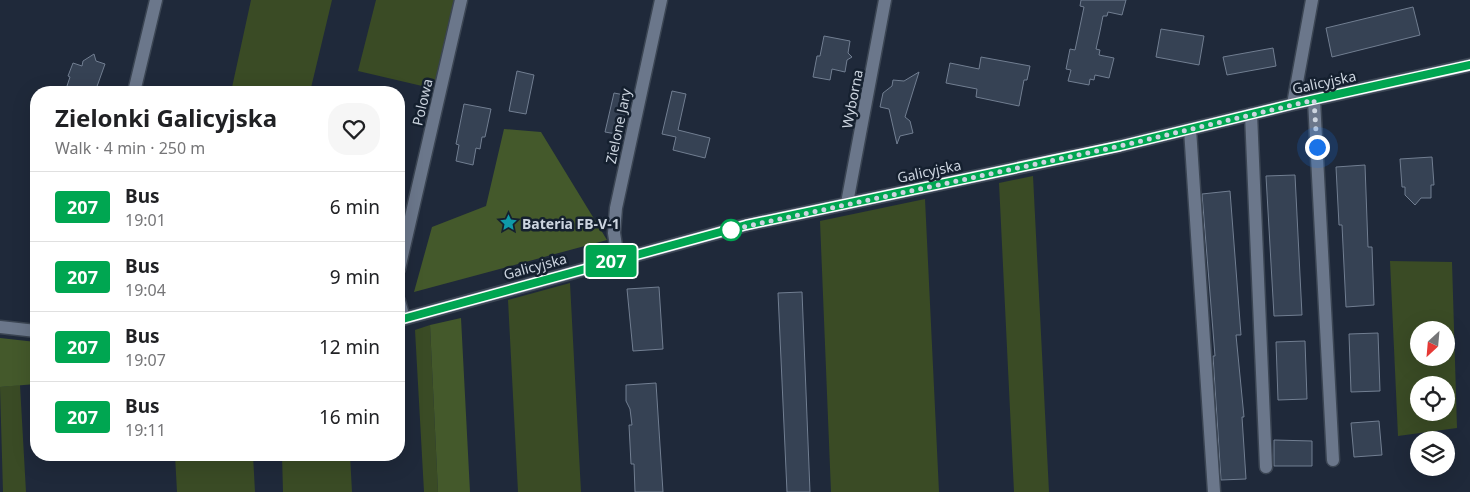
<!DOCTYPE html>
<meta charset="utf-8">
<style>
:root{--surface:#fff;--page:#f6f6f6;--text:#202124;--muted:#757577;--line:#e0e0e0}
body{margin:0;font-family:"Noto Sans",sans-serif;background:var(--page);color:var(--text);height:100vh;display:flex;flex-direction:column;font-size:19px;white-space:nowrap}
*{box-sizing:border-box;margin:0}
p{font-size:16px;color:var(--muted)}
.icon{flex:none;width:28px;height:28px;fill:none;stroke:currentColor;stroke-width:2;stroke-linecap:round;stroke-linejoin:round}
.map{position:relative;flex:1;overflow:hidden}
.sheet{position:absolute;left:30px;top:86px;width:375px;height:375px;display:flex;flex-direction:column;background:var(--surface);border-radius:20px;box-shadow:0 5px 20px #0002}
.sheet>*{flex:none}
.badge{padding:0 10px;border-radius:4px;font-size:18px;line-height:32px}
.needle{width:32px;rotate:206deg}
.buttons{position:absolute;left:1410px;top:321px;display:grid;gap:10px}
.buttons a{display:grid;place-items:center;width:45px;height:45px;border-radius:50%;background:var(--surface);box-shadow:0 5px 20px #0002;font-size:25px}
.you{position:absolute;width:25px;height:25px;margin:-12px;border:4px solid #fff;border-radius:50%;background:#1a73e8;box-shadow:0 0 0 8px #1a73e833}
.map>.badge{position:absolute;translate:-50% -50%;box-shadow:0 0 0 2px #fff}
.round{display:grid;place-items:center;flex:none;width:52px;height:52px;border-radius:20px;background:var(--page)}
.head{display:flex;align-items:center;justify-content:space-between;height:85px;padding:0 25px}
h1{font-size:24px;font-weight:700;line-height:38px}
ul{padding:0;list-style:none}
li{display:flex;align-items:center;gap:15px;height:70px;padding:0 25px;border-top:1px solid var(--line)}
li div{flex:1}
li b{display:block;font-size:19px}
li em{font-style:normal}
li .badge{min-width:55px;font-weight:700;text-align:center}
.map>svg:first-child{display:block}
.green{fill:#3a4b25;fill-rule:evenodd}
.forest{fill:#44592b}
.building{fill:#364254;stroke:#717e91}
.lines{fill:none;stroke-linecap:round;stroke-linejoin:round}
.minor-casing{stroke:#3b4553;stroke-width:15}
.minor{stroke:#6b778b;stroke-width:12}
.line-casing{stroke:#fff;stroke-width:11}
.line{stroke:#00a651;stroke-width:8}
.walk{stroke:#cdd5e0;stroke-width:5;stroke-dasharray:0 9}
.stop-dot{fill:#fff;stroke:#00a651;stroke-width:2.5}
.labels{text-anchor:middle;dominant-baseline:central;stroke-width:5;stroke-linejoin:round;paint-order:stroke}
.street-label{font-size:14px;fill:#cdd5e0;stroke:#15202f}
.poi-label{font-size:14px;font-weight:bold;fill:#cdd5e0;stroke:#15202f;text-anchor:start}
</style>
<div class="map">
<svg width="1470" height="492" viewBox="0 0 1470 492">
<rect width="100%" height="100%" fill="#1f293a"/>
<path class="green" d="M251,0H332L310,92H231Z
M376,0H456L435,89L358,71Z
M1033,176L1049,492H1014L999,183Z
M925,199L939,492H831L820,221Z
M1390,261L1452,262L1457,428L1398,436ZM1419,330H1446V358H1419ZM1419,385H1446V412H1419Z
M570,283L581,492H518L508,300Z
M430,325L438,492H424L415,330Z
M20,385L26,492H3L0,387Z
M175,455H253L255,492H177Z
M282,455H350L352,492H283Z"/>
<path class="forest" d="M504,129L541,132L607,240L414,292L432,227L486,206Z
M461,318L470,492H438L430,325Z
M0,338L36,342V384L0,387Z"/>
<path class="building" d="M1081,0H1126L1122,15L1108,12L1107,16H1103L1100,31L1096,49L1100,50L1099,55L1114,58L1109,78L1095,75L1094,80L1090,79L1089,85L1068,81L1071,70L1066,69L1070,49L1075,50L1084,7L1080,6Z
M1413,7L1420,35L1332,57L1326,28Z
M1161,29L1204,36L1199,65L1156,57Z
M824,36L850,41L848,53L852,57L847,60L845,72L832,69L830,80L813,77L817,56H820Z
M1273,48L1276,66L1227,75L1223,57Z
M94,54L96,61L105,64L95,92H83L67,86L70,77L68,76L73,63L82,66L83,61Z
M981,57L1030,66L1027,80H1024L1019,106L976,97L977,89L946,83L950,63L979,69Z
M517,71L534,75L526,114L509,111Z
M919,72L905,117L910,121L913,133L900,136L897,144L889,109L880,107L883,93L892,86L893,80L904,81Z
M672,91L686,94L678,130L710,138L705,158L673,150L676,137L662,134Z
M614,93L630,96L622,135L605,132Z
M464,104L491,109L485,137H482L480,149L476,148L473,165L456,161L459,145L456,144Z
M1432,157L1434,185H1431V198H1421L1415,205L1405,195V187H1402L1400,159Z
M1365,165L1368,247H1372L1374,305L1346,307L1342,225H1339L1336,167Z
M1295,175L1302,315L1274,316L1266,176Z
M1230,191L1241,335H1236L1244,417H1242L1246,479L1221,480L1213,356H1215L1202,194Z
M659,287L663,349L633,351L627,289Z
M802,292L810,492H787L778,293Z
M1378,333L1380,391L1351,392L1349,334Z
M1305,341L1307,399L1278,400L1276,342Z
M656,383L663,492H635L634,464H631L629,425H632L630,409L626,401V385Z
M1379,421L1382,455L1354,457L1351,423Z
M1274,440L1312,441V466H1274Z"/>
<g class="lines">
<defs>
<path id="minor" d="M134,92L156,0
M1314,100L1333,460
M1293,104L1312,0
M1251,114L1266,467
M1190,129L1214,492
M847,203L885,0
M618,259L614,233L616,208L661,0
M399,269L461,0
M399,301L404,318
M399,320L746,225L1120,146L1293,104L1470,65
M0,327L36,331"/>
</defs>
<use href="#minor" class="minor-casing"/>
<use href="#minor" class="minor"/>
</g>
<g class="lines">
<defs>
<path id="line" d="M399,320L746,225L1120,146L1293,104L1470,65"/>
</defs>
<use href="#line" class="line-casing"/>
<use href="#line" class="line"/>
<path class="walk" d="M731,230H729L1120,146L1314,100L1317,147"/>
</g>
<defs>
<symbol id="sight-bare" viewBox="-9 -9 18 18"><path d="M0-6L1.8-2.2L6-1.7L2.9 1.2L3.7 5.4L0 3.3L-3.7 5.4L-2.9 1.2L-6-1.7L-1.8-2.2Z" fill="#0f9aa8" stroke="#15202f" stroke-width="2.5" paint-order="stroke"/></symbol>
</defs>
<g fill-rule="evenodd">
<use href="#sight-bare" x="496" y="210" width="25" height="25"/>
</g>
<circle class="stop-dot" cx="731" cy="230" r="10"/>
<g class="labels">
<g class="street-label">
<text transform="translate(1324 82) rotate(-12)">Galicyjska</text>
<text transform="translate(852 99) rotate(-79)">Wyborna</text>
<text transform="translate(422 102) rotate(-77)">Polowa</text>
<text transform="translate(618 126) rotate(-78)">Zielone Jary</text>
<text transform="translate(929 171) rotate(-12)">Galicyjska</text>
<text transform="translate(535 266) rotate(-15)">Galicyjska</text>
</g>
<g class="poi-label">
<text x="522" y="223">Bateria FB-V-1</text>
</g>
</g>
</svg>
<div class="buttons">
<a><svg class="needle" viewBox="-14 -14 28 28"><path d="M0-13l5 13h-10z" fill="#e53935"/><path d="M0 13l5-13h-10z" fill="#757577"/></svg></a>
<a><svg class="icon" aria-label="locate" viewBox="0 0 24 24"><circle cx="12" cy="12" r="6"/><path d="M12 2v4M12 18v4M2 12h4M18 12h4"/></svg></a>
<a><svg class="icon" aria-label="layers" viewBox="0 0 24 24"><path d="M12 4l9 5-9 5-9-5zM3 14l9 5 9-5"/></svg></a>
</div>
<div class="you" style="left:1317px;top:147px"></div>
<b class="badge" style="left:611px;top:261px;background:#00a651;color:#fff">207</b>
<section class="sheet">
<div class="head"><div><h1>Zielonki Galicyjska</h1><p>Walk · 4 min · 250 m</p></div><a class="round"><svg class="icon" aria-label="heart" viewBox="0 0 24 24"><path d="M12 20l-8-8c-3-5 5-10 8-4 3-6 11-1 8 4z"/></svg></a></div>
<ul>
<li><span class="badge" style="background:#00a651;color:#fff">207</span><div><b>Bus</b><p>19:01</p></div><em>6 min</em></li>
<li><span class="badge" style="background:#00a651;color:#fff">207</span><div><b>Bus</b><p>19:04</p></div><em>9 min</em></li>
<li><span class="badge" style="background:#00a651;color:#fff">207</span><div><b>Bus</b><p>19:07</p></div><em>12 min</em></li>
<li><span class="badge" style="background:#00a651;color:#fff">207</span><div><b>Bus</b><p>19:11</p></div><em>16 min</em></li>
</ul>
</section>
</div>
